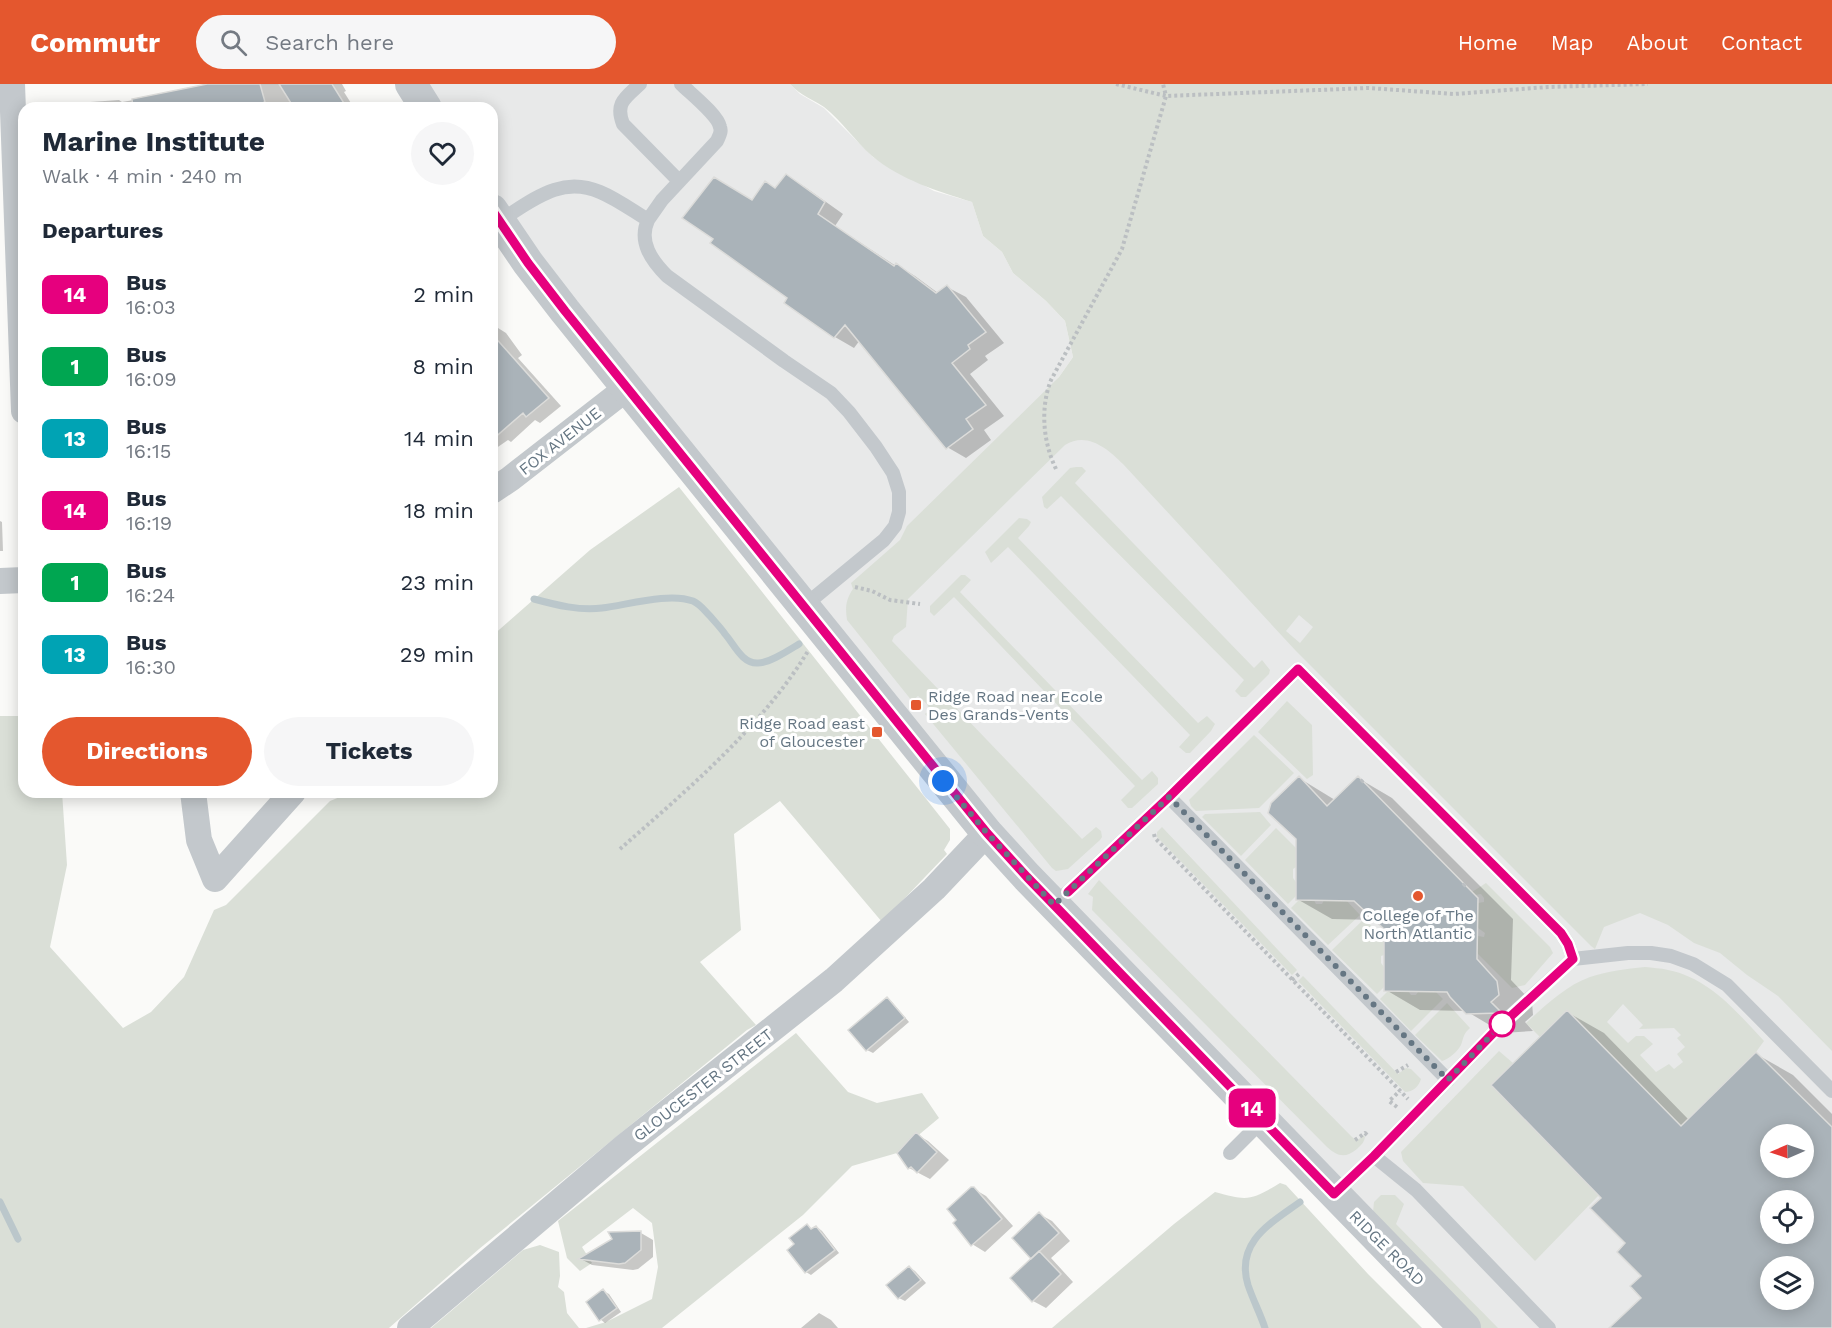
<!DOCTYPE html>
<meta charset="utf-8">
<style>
:root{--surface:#fff;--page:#f6f6f7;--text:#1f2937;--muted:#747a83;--accent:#e4572e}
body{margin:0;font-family:"Work Sans",sans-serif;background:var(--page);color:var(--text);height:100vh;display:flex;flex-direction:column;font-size:22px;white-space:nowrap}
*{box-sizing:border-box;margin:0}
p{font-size:20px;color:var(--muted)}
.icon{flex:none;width:33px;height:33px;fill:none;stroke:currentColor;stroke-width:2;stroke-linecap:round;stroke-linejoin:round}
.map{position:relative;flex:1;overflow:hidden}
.panel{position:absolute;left:18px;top:18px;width:480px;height:696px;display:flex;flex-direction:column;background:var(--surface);border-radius:18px;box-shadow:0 3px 15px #0003}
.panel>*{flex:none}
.badge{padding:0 12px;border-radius:9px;font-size:21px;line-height:39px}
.needle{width:39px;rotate:268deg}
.buttons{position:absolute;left:1760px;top:1040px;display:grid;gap:12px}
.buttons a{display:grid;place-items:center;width:54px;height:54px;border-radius:50%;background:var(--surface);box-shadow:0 3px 15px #0003;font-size:30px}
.you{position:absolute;width:30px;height:30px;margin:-15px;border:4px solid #fff;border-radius:50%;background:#1a73e8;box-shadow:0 0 0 9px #1a73e833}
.map>.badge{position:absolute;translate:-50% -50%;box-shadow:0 0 0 3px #fff}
h2{padding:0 24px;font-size:22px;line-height:54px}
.round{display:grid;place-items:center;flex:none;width:63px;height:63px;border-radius:32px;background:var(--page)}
.headline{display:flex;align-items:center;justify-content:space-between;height:102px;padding:0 24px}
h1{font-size:28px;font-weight:700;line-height:45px}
.cta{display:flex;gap:12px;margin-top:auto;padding:12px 24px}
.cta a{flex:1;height:69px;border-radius:36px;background:var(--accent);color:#fff;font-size:24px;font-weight:700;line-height:69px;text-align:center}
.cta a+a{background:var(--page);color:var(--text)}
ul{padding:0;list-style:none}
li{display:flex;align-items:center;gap:18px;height:72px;padding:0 24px}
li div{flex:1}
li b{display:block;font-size:22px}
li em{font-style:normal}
li .badge{min-width:66px;font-weight:700;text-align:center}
header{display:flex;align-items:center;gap:36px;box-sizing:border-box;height:84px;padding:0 30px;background:var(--accent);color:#fff}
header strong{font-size:28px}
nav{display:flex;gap:33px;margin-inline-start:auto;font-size:21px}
.search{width:420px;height:54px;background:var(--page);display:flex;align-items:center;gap:15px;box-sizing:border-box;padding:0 21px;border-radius:33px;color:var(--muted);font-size:22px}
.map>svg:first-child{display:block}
.built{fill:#e8e9e9;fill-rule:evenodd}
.green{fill:#dadfd7;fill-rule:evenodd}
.shadow{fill:#0003;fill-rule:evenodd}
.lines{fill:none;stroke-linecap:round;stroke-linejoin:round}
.stream{stroke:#bbc7cb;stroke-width:7}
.building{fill:#aab3b9;stroke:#dcdcda;stroke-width:1.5;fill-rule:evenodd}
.path{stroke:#bbbfc2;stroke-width:4;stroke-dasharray:3 3;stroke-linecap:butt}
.service{stroke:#c3c8cc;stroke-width:14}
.minor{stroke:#c3c8cc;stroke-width:26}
.tertiary{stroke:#c3c8cc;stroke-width:32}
.line-casing{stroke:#fff;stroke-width:14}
.line{stroke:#e6007e;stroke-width:9}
.walk{stroke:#657683;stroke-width:6;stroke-dasharray:0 10.8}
.poi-dot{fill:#e4572e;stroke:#fff;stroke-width:2}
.stop-dot{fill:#fff;stroke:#e6007e;stroke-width:3}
.labels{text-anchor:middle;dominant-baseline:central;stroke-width:6;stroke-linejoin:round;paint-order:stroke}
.street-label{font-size:16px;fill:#657683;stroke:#fff}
.poi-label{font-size:16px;fill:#657683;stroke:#fff;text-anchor:start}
</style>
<header>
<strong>Commutr</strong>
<div class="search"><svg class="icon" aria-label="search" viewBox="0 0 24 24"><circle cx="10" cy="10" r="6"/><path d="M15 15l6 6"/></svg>Search here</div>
<nav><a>Home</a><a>Map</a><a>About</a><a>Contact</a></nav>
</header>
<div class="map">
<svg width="1832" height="1244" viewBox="0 0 1832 1244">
<rect width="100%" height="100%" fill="#fafaf8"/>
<path class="built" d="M411,0H790L800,10L824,24L873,73L934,107L972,118L983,152L1002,168L1013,189L1046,217L1065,237L1073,273L1059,293L1047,307L1832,890V1244H1465L1027,793L492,126V24H426ZM1770,1050H1803V1083H1770ZM1770,1116H1803V1149H1770ZM1770,1182H1803V1215H1770Z"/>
<path class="green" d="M790,0H1832V967L1778,912L1747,891L1720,869L1694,859L1668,841L1640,829L1604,843L1595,865L1591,862L1296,567L1123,380C1108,365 1087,347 1065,361L908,515L906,543L894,552L892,557L1082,755L1096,743L1101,747L1102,753L1100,756L1068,785L1056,787L1052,784L925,630L930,626L927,620L918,612L912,617L847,536C845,523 846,515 853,505L851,499L900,456L907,442L1059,293L1073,273L1065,237L1046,217L1013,189L1002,168L983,152L972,118C937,107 901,96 872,72C855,57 842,37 824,23C811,14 802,13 790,0ZM1299,531L1313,543L1300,559L1286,547Z
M1076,383H1082L1086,387L1075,399L1254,584L1262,576L1270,586L1269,590L1246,613H1241L1235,607L1244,596L1061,412L1047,425L1044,423L1042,413L1070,384Z
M679,403L950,745V756L944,766L947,770L882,838L780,717L734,750L741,846L700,878L756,941L747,946L479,1165L389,1244H0V632H24V708H62L67,781L50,863L123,944L151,928L184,893L214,826L226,821L330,717L352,708L372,710L375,708H492V552L590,466Z
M1019,434L1027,435L1031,438L1029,442L1018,454L1198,639L1207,632L1215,640L1211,647L1190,669H1186L1179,663L1190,651L1008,463L991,479L985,468Z
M961,491H965L971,496L960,508L1142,696L1152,687L1158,694V700L1132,724H1128L1121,716L1135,702L954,513L934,532L930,528V522Z
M1287,617L1312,641L1313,691L1307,695L1258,648Z
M1254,651L1294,689L1259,724L1196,727L1191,722L1189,716Z
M1260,728L1271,741L1241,772L1202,733L1205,730Z
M1162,743L1297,886L1292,891L1157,753V748Z
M1276,744L1296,764V783L1293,785V794L1296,798V812L1288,820L1245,776Z
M1099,796L1352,1053L1357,1057L1363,1051L1365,1053C1364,1059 1361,1061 1357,1065C1345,1075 1337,1072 1327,1063L1092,826L1093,813L1088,810Z
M1486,799L1550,863L1553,869L1525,901L1512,904L1477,869L1478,852L1484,853L1485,849L1478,844V819L1484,818V814L1481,810L1475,811L1472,808Z
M1299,816H1314L1316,820H1322L1324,816H1346L1360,831L1328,861L1291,824Z
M1364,835L1384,854V871L1381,872V879L1384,883V903L1377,910L1332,866Z
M1645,883C1652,884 1661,884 1668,886C1709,894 1737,928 1764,957L1756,968L1681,1042L1567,926L1540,953L1526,939C1545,922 1565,902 1590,893C1608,887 1626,885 1645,883ZM1623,920L1643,941L1639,945L1674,944L1681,951L1677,954L1685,963L1677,970L1683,978L1674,985L1669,980L1656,988L1640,971L1653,960L1644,952H1636L1628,959L1607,938Z
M1303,892L1398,990L1406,984L1411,985L1421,995C1419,1002 1413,1008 1405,1008L1298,897Z
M1388,907H1408L1411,911H1416L1418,908H1436L1443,915L1411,947L1380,915Z
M1447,919L1470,944C1463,950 1464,953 1461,961C1458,967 1449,975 1442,977L1415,951Z
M796,949L848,1008L877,1019L922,1009L939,1034L897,1069L852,1082L803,1131L662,1244H586L606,1238L652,1215L658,1183L652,1139L633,1124L582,1163L592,1179L580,1187L567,1174L558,1137Z
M1499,967L1513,979L1491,1001L1599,1111L1535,1177L1463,1102L1423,1099L1403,1077L1401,1068Z
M1280,1099L1286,1101L1368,1190L1422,1244H1052L1174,1140L1215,1108C1247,1117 1251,1117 1280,1099Z
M1381,1111H1395L1404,1120L1396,1140L1498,1244H1481L1379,1138L1373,1128L1374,1118Z
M540,1161L559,1168L560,1192L558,1203L564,1208L567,1229L579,1244H431L523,1166Z"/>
<path class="shadow" d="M212,0H342L346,7L344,8L354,24H308L294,18L278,24H77L76,19L119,16L122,18L198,5Z
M786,92L805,103L843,130L835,142L896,182L897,181L915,192L938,209L947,203L966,213L1004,259L985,272L988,276L970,290L1004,332L984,346L991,356L966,374L947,363L860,256L854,264L835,253L786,218L789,214L752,118L776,105Z
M492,237L498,244L506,249L522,271L518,274L561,322L540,339L535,336L511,358L508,356L492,367Z
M0,437L2,438L3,467H0Z
M1299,694L1335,716L1358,694L1392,714L1513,835L1511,896L1532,918L1533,931L1525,938L1533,947L1503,949L1466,927L1420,926L1386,906V844L1377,836L1332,835L1297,815Z
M887,915L892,918L909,938L873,969L867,966L850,946Z
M1567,928L1604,949L1689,1036L1756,970L1793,991L1832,1030V1244H1611L1644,1214L1643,1192L1604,1114ZM1770,1050H1803V1083H1770ZM1770,1116H1803V1149H1770ZM1770,1182H1803V1215H1770Z
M916,1050L928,1057L949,1076L930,1095L909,1084L899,1069Z
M974,1105L986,1112L1013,1142L985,1168L972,1160Z
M1039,1130L1052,1137L1070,1157L1051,1174L1073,1198L1046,1224L1033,1217L1012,1194L1033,1174Z
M807,1142L814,1146L817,1143L822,1147L839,1169L811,1191L806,1188L797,1161Z
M641,1149L653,1156V1173L638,1185L633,1186L592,1181L581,1175Z
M909,1183L915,1187L926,1199L905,1217L899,1214Z
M603,1207L609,1210L621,1228L605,1239L600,1235Z
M819,1229L831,1236L838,1244H801Z"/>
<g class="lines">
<path class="stream" d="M534,515C556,521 580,527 602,524C627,521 669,508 693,517C700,520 705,527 710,532C715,538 721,544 725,550C734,560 742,580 758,579C770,579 789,566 799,560
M0,1118L18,1155
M1265,1244C1260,1229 1253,1216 1248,1201C1235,1158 1271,1139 1300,1118"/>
</g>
<path class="building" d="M207,0H260L265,18L247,24H133L132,15Z
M279,0H332L347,24H294Z
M786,90L825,118L818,130L894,182L896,179L936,209L947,201L986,248L968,261L970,265L952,279L986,321L966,335L973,345L946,365L845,241L834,254L784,219L787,214L710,159L713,155L682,134L714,93L752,116L765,97L775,104Z
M492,250L549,314L526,333L523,329L492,356Z
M1299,692L1327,722L1358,692L1478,814L1477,875L1497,897L1499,911L1491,918L1501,928L1500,929L1466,930L1450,913L1447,908L1384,907V845L1354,817L1296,816V755L1268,729L1271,719Z
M887,913L905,934L866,967L848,946Z
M1567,926L1681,1042L1756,968L1832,1043V1244H1609L1641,1214L1630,1202L1641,1192L1617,1168L1625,1159L1590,1124L1601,1114L1491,1001ZM1770,1050H1803V1083H1770ZM1770,1116H1803V1149H1770ZM1770,1182H1803V1215H1770Z
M916,1048L937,1068L917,1089L911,1083L908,1085L897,1069Z
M971,1103H974L1002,1135L971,1162L953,1139L956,1136L947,1125Z
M1039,1128L1059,1149L1031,1175L1012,1154Z
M807,1140L811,1145L816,1142L835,1166L805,1189L787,1166L794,1160L789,1154Z
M641,1147V1166L625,1179L619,1180L578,1175L612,1155L608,1148Z
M1039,1167L1061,1190L1032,1218L1010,1194Z
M909,1182L921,1196L898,1215L886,1201Z
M603,1205L617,1224L599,1237L586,1218Z"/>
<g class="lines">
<path class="path" d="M1116,0L1166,12L1163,0
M1056,385C1043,358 1040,324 1051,296L1122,165L1166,12L1369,4L1454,10L1548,3L1648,0
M855,503L872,507L890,516L920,520
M1361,698L1364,695
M1154,750L1155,754L1408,1015
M620,765C686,707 762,643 808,567
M1463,802L1467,798
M1292,896L1299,890
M1396,988L1408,981
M1397,1023L1389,1017L1400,1007
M1355,1056L1365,1049L1369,1053"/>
<path class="service" d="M640,0C625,14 615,19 623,40L679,97
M648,136L662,116L717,57C719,52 722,48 720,43C718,31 690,9 681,0
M499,137C532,117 560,91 600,108C617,115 633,127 648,136C638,158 652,177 667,192L784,277L831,309L849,328L876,363L893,389L899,408V428L895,442L884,456L804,522
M1169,713L1448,996
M1054,821L1169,713L1298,585L1561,849L1568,860L1573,875
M1507,935L1573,875L1628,869H1651L1671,872L1693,880L1727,901L1832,1007
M1230,1069L1263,1036
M1374,1072L1416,1106L1549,1244
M1334,1110L1374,1072L1499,943"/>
<path class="minor" d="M12,0L24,327
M492,407L510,395L627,304
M0,497L24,496
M193,708L199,756L215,795L293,708
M410,1244L624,1063L834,896L934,805L987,749"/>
<path class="tertiary" d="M411,0L426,24
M492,126L528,179L565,227L987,749L1027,793L1465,1244"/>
</g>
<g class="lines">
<defs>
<path id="line" d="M492,126L528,179L565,227L987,749L1027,793L1334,1110L1374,1072L1499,943L1573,875L1568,860L1561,849L1298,585L1169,713L1068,808"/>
</defs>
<use href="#line" class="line-casing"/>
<use href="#line" class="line"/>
<path class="walk" d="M943,697L987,749L1054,821L1169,713L1448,996L1502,940"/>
</g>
<g class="poi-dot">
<rect x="910" y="615" width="12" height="12" rx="3"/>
<rect x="871" y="642" width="12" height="12" rx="3"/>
<circle cx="1418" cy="812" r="6"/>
</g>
<circle class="stop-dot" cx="1502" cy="940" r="12"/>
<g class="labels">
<g class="street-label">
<text transform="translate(560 357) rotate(-38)">FOX AVENUE</text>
<text transform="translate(703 1001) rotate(-38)">GLOUCESTER STREET</text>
<text transform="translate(1387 1164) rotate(45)">RIDGE ROAD</text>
</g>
<g class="poi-label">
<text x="928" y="612">Ridge Road near Ecole<tspan x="928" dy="18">Des Grands-Vents</tspan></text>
<text x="865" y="639" text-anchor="end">Ridge Road east<tspan x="865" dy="18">of Gloucester</tspan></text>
<text x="1418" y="831" text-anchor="middle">College of The<tspan x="1418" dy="18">North Atlantic</tspan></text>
</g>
</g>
</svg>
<div class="buttons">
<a><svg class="needle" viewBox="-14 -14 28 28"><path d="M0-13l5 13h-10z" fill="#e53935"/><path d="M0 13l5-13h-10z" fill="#747a83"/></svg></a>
<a><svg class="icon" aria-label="locate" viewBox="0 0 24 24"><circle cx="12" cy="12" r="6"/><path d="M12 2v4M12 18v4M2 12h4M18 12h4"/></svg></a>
<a><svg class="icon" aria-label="layers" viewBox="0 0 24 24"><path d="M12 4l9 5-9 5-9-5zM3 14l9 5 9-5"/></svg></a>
</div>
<div class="you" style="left:943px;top:697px"></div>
<b class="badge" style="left:1252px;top:1024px;background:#e6007e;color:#fff">14</b>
<section class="panel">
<div class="headline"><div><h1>Marine Institute</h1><p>Walk · 4 min · 240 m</p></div><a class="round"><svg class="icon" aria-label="heart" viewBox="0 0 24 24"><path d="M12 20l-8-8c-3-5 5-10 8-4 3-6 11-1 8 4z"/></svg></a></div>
<h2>Departures</h2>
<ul>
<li><span class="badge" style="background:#e6007e;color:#fff">14</span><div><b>Bus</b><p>16:03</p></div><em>2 min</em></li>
<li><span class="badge" style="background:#00a651;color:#fff">1</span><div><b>Bus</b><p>16:09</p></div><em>8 min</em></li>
<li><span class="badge" style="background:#00a3b4;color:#fff">13</span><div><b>Bus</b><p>16:15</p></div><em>14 min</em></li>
<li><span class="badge" style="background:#e6007e;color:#fff">14</span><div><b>Bus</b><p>16:19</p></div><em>18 min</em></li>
<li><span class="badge" style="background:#00a651;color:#fff">1</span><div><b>Bus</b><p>16:24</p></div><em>23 min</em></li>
<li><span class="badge" style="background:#00a3b4;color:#fff">13</span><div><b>Bus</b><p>16:30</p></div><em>29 min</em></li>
</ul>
<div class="cta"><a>Directions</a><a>Tickets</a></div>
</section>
</div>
